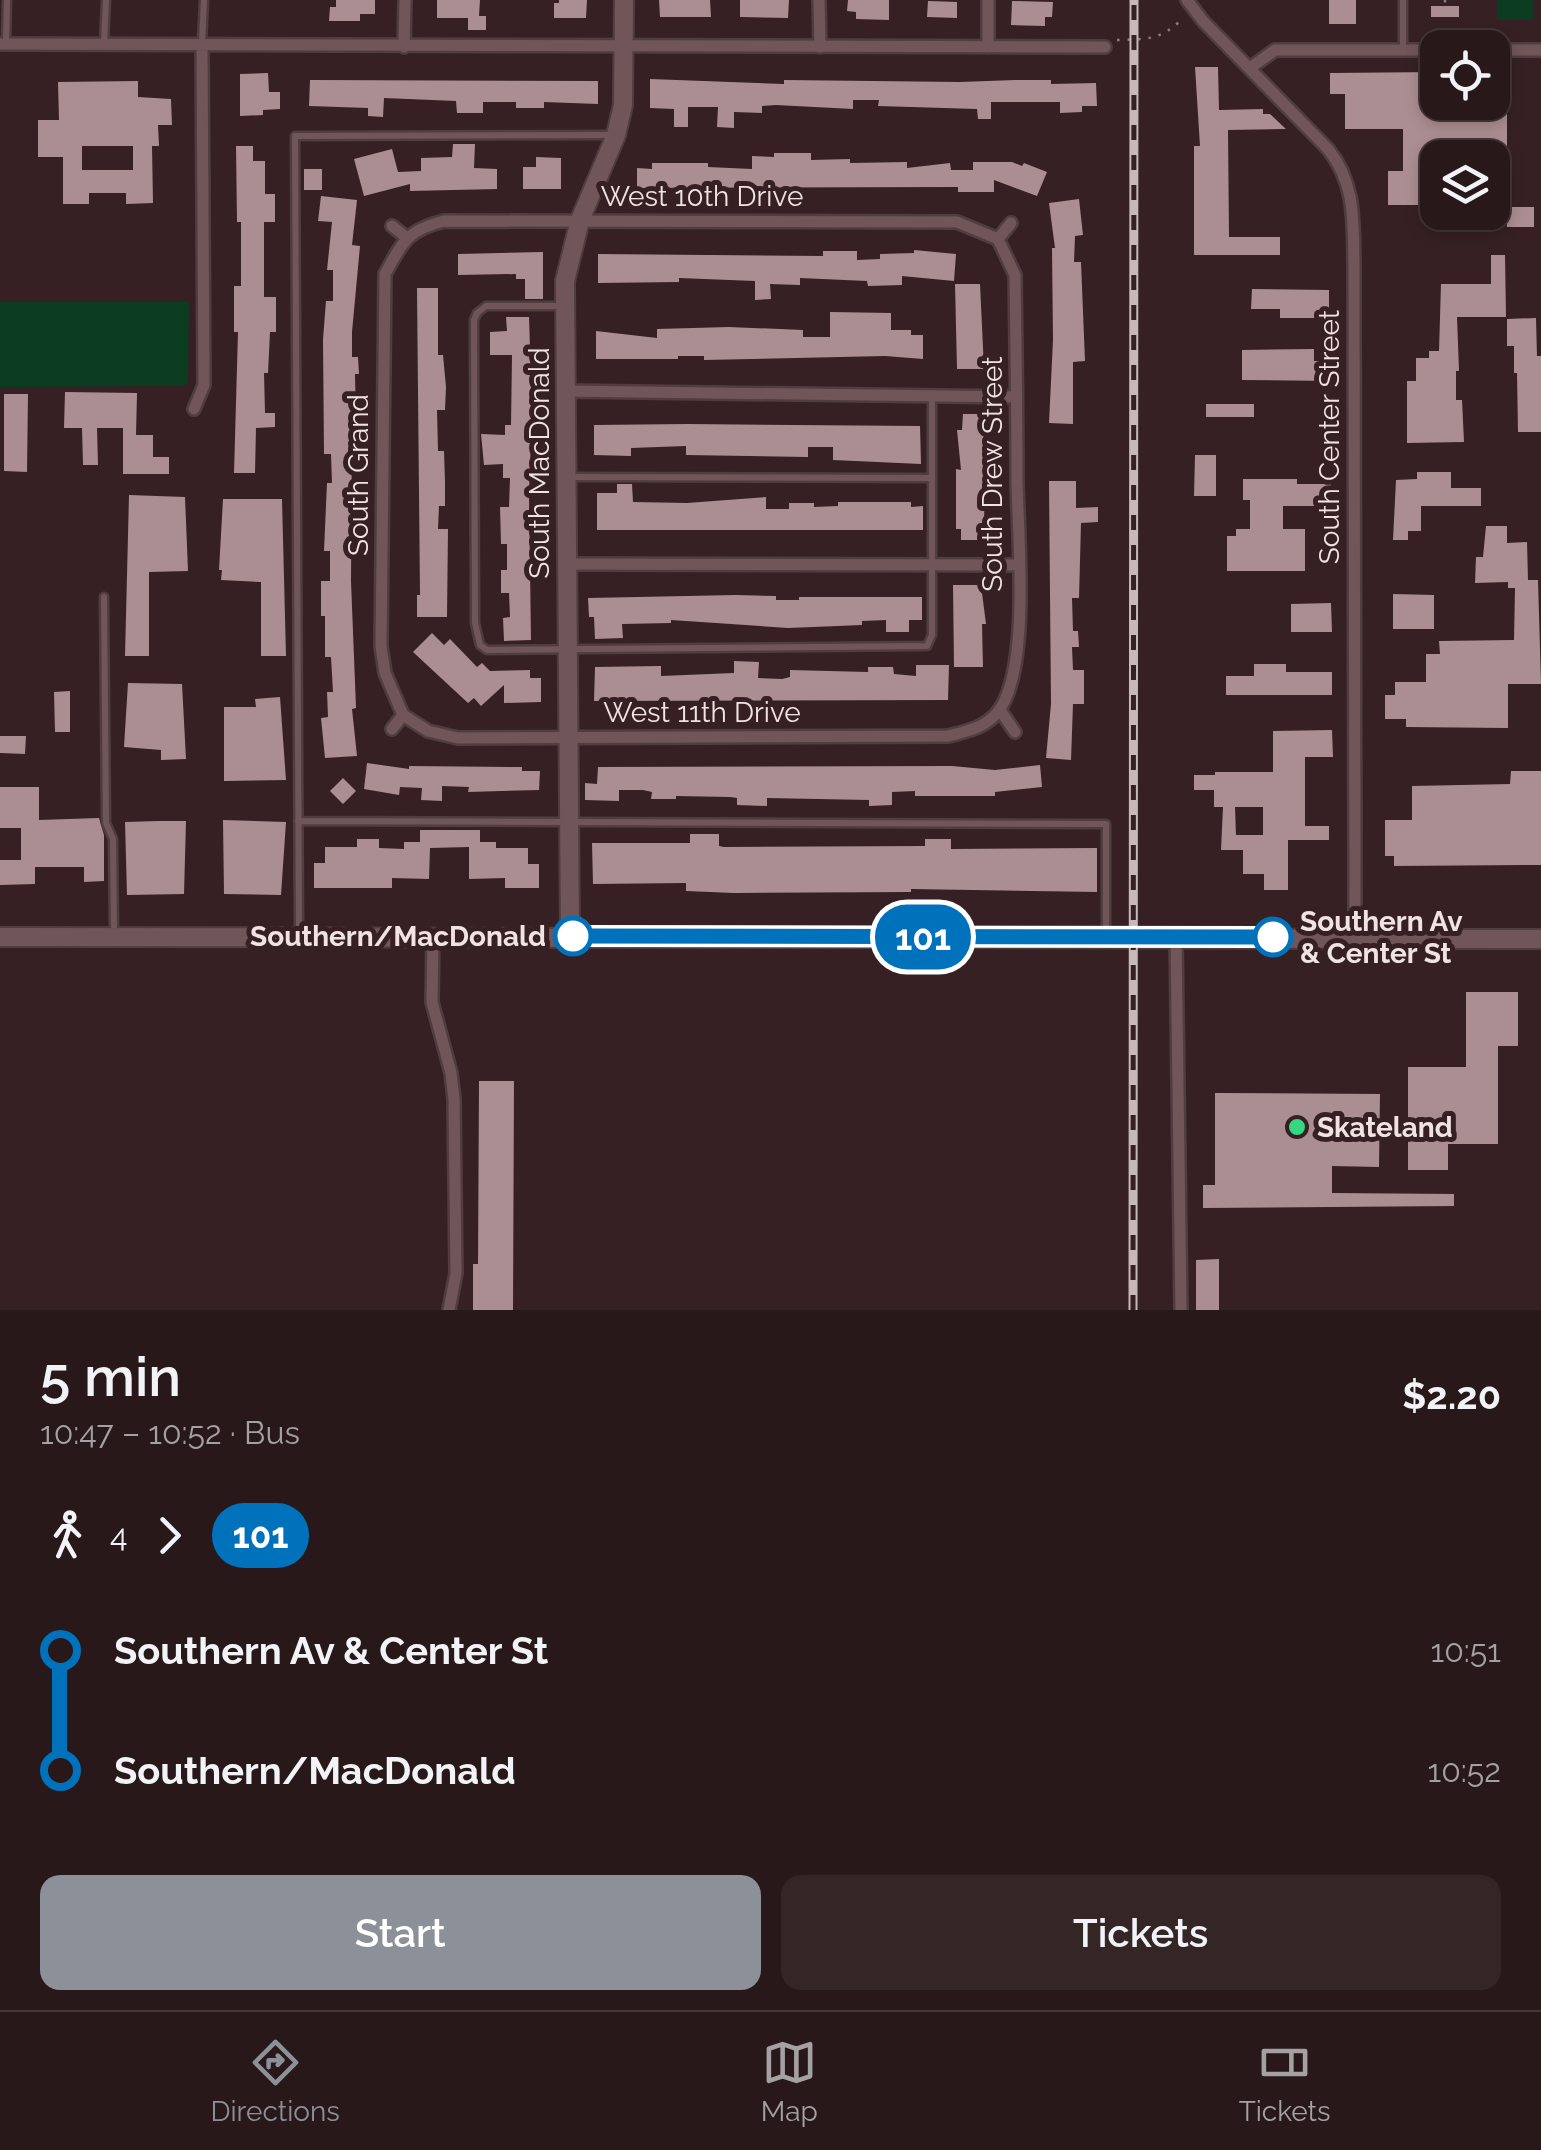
<!DOCTYPE html>
<meta charset="utf-8">
<style>
:root{--surface:#28181a;--page:#342527;--text:#f1f3f6;--muted:#a5a0a2;--line:#443739;--accent:#8c9099}
body{margin:0;font-family:Raleway,sans-serif;background:var(--page);color:var(--text);height:100vh;display:flex;flex-direction:column;font-size:38px;white-space:nowrap}
*{box-sizing:border-box;margin:0}
p{font-size:32px;color:var(--muted)}
.icon{flex:none;width:55px;height:55px;fill:none;stroke:currentColor;stroke-width:2;stroke-linecap:round;stroke-linejoin:round}
.map{position:relative;height:1310px;overflow:hidden}
.drawer{display:flex;flex-direction:column;background:var(--surface);flex:1}
.drawer>*{flex:none}
.badge{padding:0 20px;border-radius:32px;font-size:35px;line-height:65px}
.controls{position:absolute;left:1420px;top:30px;display:grid;gap:20px}
.controls a{display:grid;place-items:center;width:90px;height:90px;border-radius:20px;background:var(--surface);box-shadow:0 5px 15px #0003,0 0 0 2px var(--line);font-size:50px}
.map>.badge{position:absolute;translate:-50% -50%;box-shadow:0 0 0 5px #fff}
.legs{display:flex;align-items:center;gap:15px;height:110px;padding:0 40px;font-size:32px}
.legs p{margin-inline-start:auto}
.overview{display:flex;align-items:center;justify-content:space-between;height:170px;padding:0 40px}
h1{font-size:55px;font-weight:600;line-height:75px}
.action{display:flex;gap:20px;margin-top:auto;padding:20px 40px}
.action a{flex:1;height:115px;border-radius:20px;background:var(--accent);color:#fff;font-size:40px;font-weight:600;line-height:115px;text-align:center}
.action a+a{background:var(--page);color:var(--text)}
ul{padding:0 40px;list-style:none}
li{display:flex;align-items:center;gap:35px;height:120px;font-size:38px}
li i{display:grid;place-items:center;width:15px;height:100%;margin:0 12px;background:currentColor}
li i::after{content:'';width:25px;height:25px;margin:-12px;border:8px solid;border-radius:50%;background:var(--surface)}
li p{margin-inline-start:auto}
li:first-child i{background:linear-gradient(#0000 50%,currentColor 0)}
li:last-child i{background:linear-gradient(currentColor 50%,#0000 0)}
.tabs{display:flex;justify-content:space-around;align-items:center;height:140px;border-top:2px solid var(--line);background:var(--surface);font-size:28px;color:var(--muted)}
.tabs a{display:grid;justify-items:center;gap:5px}
.tabs .on{color:var(--accent)}
.map>svg:first-child{display:block}
.green{fill:#0b3c21}
.building{fill:#ab8e91;fill-rule:evenodd}
.lines{fill:none;stroke-linecap:round;stroke-linejoin:round}
.lane-casing{stroke:#503d40;stroke-width:11}
.street-casing{stroke:#503d40;stroke-width:16}
.secondary-casing{stroke:#503d40;stroke-width:22}
.path{stroke:#8e7b7d;stroke-width:2.5;stroke-dasharray:2.5 8;stroke-linecap:butt}
.lane{stroke:#705659;stroke-width:6}
.street{stroke:#705659;stroke-width:11}
.secondary{stroke:#705659;stroke-width:18}
.rail-casing{stroke:#c9b8ba;stroke-width:9}
.rail{stroke:#362023;stroke-width:5;stroke-dasharray:15;stroke-linecap:butt}
.line-1-casing{stroke:#fff;stroke-width:22}
.line-1{stroke:#0072bc;stroke-width:15}
.stop-1-dot{fill:#fff;stroke:#0072bc;stroke-width:5}
.poi-dot{fill:#34d881;stroke:#362023;stroke-width:4}
.labels{text-anchor:middle;dominant-baseline:central;stroke-width:10;stroke-linejoin:round;paint-order:stroke}
.street-label{font-size:28px;fill:#f1e2e3;stroke:#362023}
.stop-label{font-size:28px;font-weight:bold;fill:#f1e2e3;stroke:#362023;text-anchor:start}
.poi-label{font-size:28px;font-weight:bold;fill:#f1e2e3;stroke:#362023;text-anchor:start}
</style>
<div class="map">
<svg width="1541" height="1310" viewBox="0 0 1541 1310">
<rect width="100%" height="100%" fill="#362023"/>
<path class="green" d="M1497,0H1533V20H1497Z
M0,302H189L188,382L183,386L0,387Z"/>
<path class="building" d="M336,0H375V14H360V21H329L330,7H336Z
M437,0H480L479,16H486V30H468V18H437Z
M559,0H587L586,18H554V3H559Z
M659,0H710L711,17H660Z
M740,0H789L788,18L740,17Z
M848,0H889V20L856,19V12L847,11Z
M1329,0H1356V24H1329Z
M928,1L957,2V18L927,17Z
M1012,1L1053,2L1052,17H1045V26L1011,25Z
M1431,6H1459V17H1431Z
M1195,67H1218L1219,110L1263,109V114H1270L1286,129L1228,130L1229,237H1280V255H1194V146H1200Z
M1438,72V113H1486V102H1492V73H1507V150H1442V153H1438V205H1388V171H1403V129H1345V94H1330V73Z
M268,73L269,92H280V109L263,110V115L240,116V74Z
M650,79L784,84V80L960,82L1015,80H1051V84L1096,83L1097,106H1082V112L1060,113V102H991V119H978L977,109L878,106L879,100H853V109L776,105L762,106V113L734,112V128L717,127L718,107H688V127H674V109L650,108Z
M310,80L598,81V104L544,102V108H516V102H483V113H457L456,101L384,98L383,117L368,116V108L309,106Z
M138,81V97L171,99L172,125H158L159,146H152L153,203L126,204V193H89V204H63V157H38V120H59L58,82ZM82,146H133V170H82Z
M453,144H475L474,168L497,169V189L410,191V184L364,196L354,159L392,149L398,172L421,171V158L452,157Z
M236,146H253V161H265V194H275V222H264V297H276V332H270L268,373H264L265,413H275V427L256,428L255,473H234L238,332H234V286H241V222H237Z
M774,153H811V160L850,159V163L907,162V168L950,163L951,170H973V162H1012L1022,166L1024,163L1047,172L1037,196L994,180V192H958V187L637,188V168L652,169V163H708V167L752,169V156L774,157Z
M536,157L561,158V189H523V167H536Z
M304,169H322V190H304Z
M321,196L357,200L352,245L360,246L352,332V357H358L359,374H355L356,426H352L351,581L356,708L352,709L357,756L325,758L321,718L328,717L327,692H333L331,657H325V616H321V581H330V551H324L327,483H332L331,454H324L323,339L326,301H333V270H327L332,222L318,221Z
M1079,199L1083,235L1075,236L1074,262H1081L1085,361L1073,362V424L1049,423L1053,340L1052,248H1055L1049,203Z
M1507,207H1534V227H1507Z
M914,250L956,254L954,281L902,276V285L868,286L867,281L800,278V285L770,284L771,299L755,300V281L679,278V282L598,283V254L823,256V251H857V260L880,259V254L914,253Z
M543,252V299H525V279H516V274L458,275V254Z
M1491,255H1505L1506,317H1457L1459,371H1456V400H1462L1464,442L1407,443V381H1416V358H1429V351H1439L1441,284H1491Z
M955,284H980L984,369H957Z
M417,288H438V355H443L446,387L445,410H437L438,451H444L445,482V506H439L438,529H448L447,617H417V595H420Z
M1252,289L1329,290V318H1280V309H1251Z
M830,312L891,313V330H911V335H923V359L885,356L704,360V356H678V359H596V331L657,338V329L729,327L803,330V337H830Z
M506,317H529L532,410L529,494L531,640L504,641L503,618L510,617L509,593H501V570H507V544H501L500,507H509L510,478H503V464L484,465L481,434L505,435V425H511L512,355H490V332L507,331Z
M1536,318L1537,356H1541V432H1518L1517,373H1514V346H1507V319Z
M1314,349V361H1332V381L1242,380V350Z
M65,392L137,393L136,435H153V457H169V474H123V428H97L98,465H83L82,428H64Z
M4,394H28L27,472L4,471Z
M1206,404H1254V417H1206Z
M963,414H985L984,540H961V529H956V469L961,470L957,430H962Z
M687,424L920,426L921,464L833,460V447H808V457L686,455V446L631,448V456L594,455V425Z
M1195,455H1216V496H1194Z
M1417,472H1451V488H1481V506H1421V531H1408V540H1393L1396,480L1417,479Z
M1243,479H1297V484H1331V506H1283V529H1305V571H1227V536H1236V529H1250V500H1243Z
M1049,481H1076V508L1098,507V522L1081,523L1079,598H1072L1073,631H1078L1079,647H1072L1073,670H1084V704H1073L1071,760L1046,758L1051,704Z
M617,484H632L633,502L687,503L766,497V509H789V503H814V507L838,506V502H911V507L923,506V530H597V493H617Z
M129,495L185,497L188,571L149,572V656H125Z
M223,499H282L286,656H261V582L221,580L222,570H219Z
M1486,526H1507V543L1527,542L1528,580H1538L1541,684H1508V728L1406,727V719H1385V695H1395V682H1426V654H1440L1439,641L1514,640L1515,588H1508V582L1475,583L1476,557H1483Z
M953,585H981L986,624H982L983,667H954Z
M1393,594L1434,595V629H1393Z
M736,595L776,596V600H799V597H922V620H909V632H886V620L862,621V625L788,628L671,620V623L622,624L623,638L595,639L594,617H589L588,598Z
M1331,603L1332,632H1291V604Z
M432,633L444,645L450,639L477,667L482,663L490,671L530,670V678H541V702L504,703V685L481,706L474,698L468,703L413,652Z
M734,661L759,662L758,678L782,679L790,677V670L868,672V667H893L894,674L916,676V665H949L948,700L594,701L595,667L661,666V676L734,673Z
M1254,664H1286V672H1332V695H1226V676H1254Z
M128,683L182,684L186,759L161,760V750L124,747Z
M70,691V732H55L54,692Z
M280,697L286,780L224,781V707H256L255,699Z
M1332,730L1333,757H1305V826H1329V840H1288V890H1264V874H1243V850H1221L1223,807H1214V790H1194V775H1215V772H1273V731ZM1235,807H1263V835H1236Z
M0,736H26L25,754L0,753Z
M367,763L409,769V766L522,767V771H540L539,790L468,792L469,787L442,786V801L421,800L422,788L400,787L399,795L364,789Z
M1040,765L1042,787L995,792V796H915V791L892,792V805L869,806V800L767,798V806L737,805V798L730,797L676,796V799H651L652,792L643,790H619V801L585,800V783L597,784L598,767L952,766L995,770Z
M1511,771H1541V865L1394,866V856H1385V820H1412V786L1510,784Z
M343,778L356,791L343,804L330,791Z
M0,787H39V820L99,818L104,835V881L84,882V867H35V884L0,885V860H21V828H0Z
M223,820L286,822L281,895L224,894Z
M159,821H186L184,894L127,895L125,822Z
M420,830H480V842H496V848H528V864H539V888H505V878L469,879V847L430,848L429,879L392,878V888H314V863H325V847H357V839H379V848L404,849V842H420Z
M690,834H719V846L724,847L925,846V839H951V849L1097,848V892L911,889V892L734,893L686,891V883L593,884L592,843H690Z
M1466,992H1518V1046H1498V1144H1448V1170H1408V1067H1466Z
M479,1081H514L513,1310H473V1264H478Z
M1215,1093L1380,1094L1379,1167L1332,1166V1193L1454,1194V1206L1203,1208V1185H1215Z
M1219,1259V1310H1196V1260Z"/>
<g class="lines">
<defs>
<path id="lane" d="M1403,0V48
M6,43L7,0
M104,43L106,0
M202,43L204,0
M564,306H486L477,313L474,320L475,623L480,645L487,650L927,646L932,635V397
M568,477L932,478
M104,597L106,823L113,839L114,935
M298,821L1106,824V934
M299,934L295,136L615,135"/>
<path id="street" d="M819,0L820,47
M988,0V47
M1187,0L1203,21L1328,149C1356,184 1353,221 1354,264L1355,937
M0,44L1105,47
M404,47L405,0
M1492,50H1541
M1250,68L1275,50H1438
M392,226L406,237
M998,239L1011,223
M566,391L1016,397
M194,409L204,385L202,44
M566,564L1019,565
M1000,710L1015,732
M403,715L428,731L458,738L948,736C968,731 988,727 1000,709C1030,664 1018,537 1017,482C1017,413 1016,344 1015,275L998,239
M403,715L385,673L381,646L385,274C402,243 407,230 444,221L957,222L998,239
M392,729L403,715
M433,936L432,1002L451,1073L454,1099L456,1273L449,1310
M1176,937L1181,1310"/>
<path id="secondary" d="M570,936L565,281L580,220L616,135L623,105L624,0
M0,937L1541,939"/>
</defs>
<use href="#lane" class="lane-casing"/>
<use href="#street" class="street-casing"/>
<use href="#secondary" class="secondary-casing"/>
<path class="path" d="M1445,0V4
M1117,40C1144,39 1158,41 1179,22"/>
<use href="#lane" class="lane"/>
<use href="#street" class="street"/>
<use href="#secondary" class="secondary"/>
<defs>
<path id="rail" d="M1133,1310L1134,0"/>
</defs>
<use href="#rail" class="rail-casing"/>
<use href="#rail" class="rail"/>
</g>
<g class="lines">
<defs>
<path id="line-1" d="M573,936L1273,937"/>
</defs>
<use href="#line-1" class="line-1-casing"/>
<use href="#line-1" class="line-1"/>
</g>
<g class="stop-1-dot">
<circle cx="573" cy="936" r="18"/>
<circle cx="1273" cy="937" r="18"/>
</g>
<circle class="poi-dot" cx="1297" cy="1127" r="10"/>
<g class="labels">
<g class="street-label">
<text x="702" y="196">West 10th Drive</text>
<text transform="translate(1329 437) rotate(-90)">South Center Street</text>
<text transform="translate(539 463) rotate(-90)">South MacDonald</text>
<text transform="translate(992 474) rotate(-90)">South Drew Street</text>
<text transform="translate(358 475) rotate(-90)">South Grand</text>
<text x="702" y="712">West 11th Drive</text>
</g>
<g class="stop-label">
<text x="1300" y="921">Southern Av<tspan x="1300" dy="32">&amp; Center St</tspan></text>
<text x="546" y="936" text-anchor="end">Southern/MacDonald</text>
</g>
<g class="poi-label">
<text x="1317" y="1127">Skateland</text>
</g>
</g>
</svg>
<div class="controls">
<a><svg class="icon" aria-label="locate" viewBox="0 0 24 24"><circle cx="12" cy="12" r="6"/><path d="M12 2v4M12 18v4M2 12h4M18 12h4"/></svg></a>
<a><svg class="icon" aria-label="layers" viewBox="0 0 24 24"><path d="M12 4l9 5-9 5-9-5zM3 14l9 5 9-5"/></svg></a>
</div>
<b class="badge" style="left:923px;top:937px;background:#0072bc;color:#fff">101</b>
</div>
<section class="drawer">
<div class="overview"><div><h1>5 min</h1><p>10:47 – 10:52 · Bus</p></div><b>$2.20</b></div>
<div class="legs"><svg class="icon" aria-label="walk" viewBox="0 0 24 24"><circle cx="13" cy="4" r="2"/><path d="M13 8l-2 6 4 7M11 14l-3 7M7 12l3-4h3l4 4"/></svg>4<svg class="icon" aria-label="forward" viewBox="0 0 24 24"><path d="M9 5l7 7-7 7"/></svg><b class="badge" style="background:#0072bc;color:#fff">101</b></div>
<ul>
<li><i style="color:#0072bc"></i><b>Southern Av &amp; Center St</b><p>10:51</p></li>
<li><i style="color:#0072bc"></i><b>Southern/MacDonald</b><p>10:52</p></li>
</ul>
<div class="action"><a>Start</a><a>Tickets</a></div>
</section>
<nav class="tabs">
<a class="on"><svg class="icon" aria-label="directions" viewBox="0 0 24 24"><path d="M12 3l9 9-9 9-9-9zM9 14v-3h6M13 9l2 2-2 2"/></svg>Directions</a>
<a><svg class="icon" aria-label="map" viewBox="0 0 24 24"><path d="M3 6l6-2 6 2 6-2v14l-6 2-6-2-6 2zM9 4v14M15 6v14"/></svg>Map</a>
<a><svg class="icon" aria-label="tickets" viewBox="0 0 24 24"><path d="M3 7h18v10H3zM15 7v10"/></svg>Tickets</a>
</nav>
